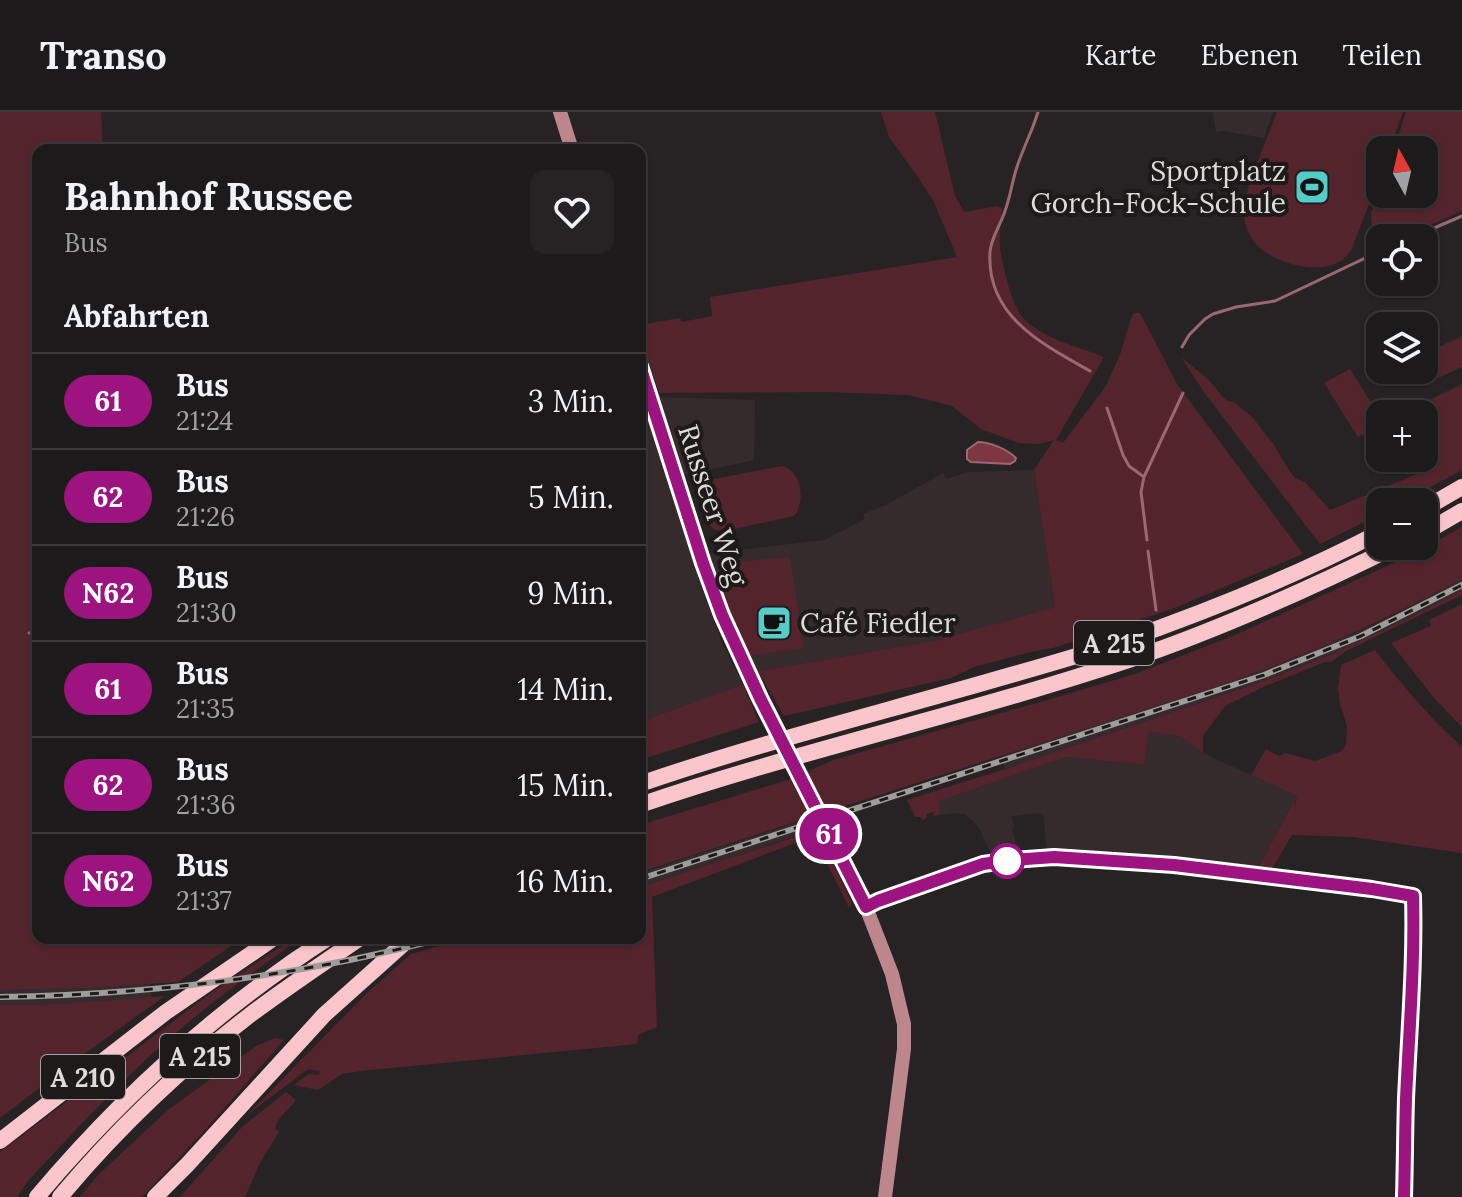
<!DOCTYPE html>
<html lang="de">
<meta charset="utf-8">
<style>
:root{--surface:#1d1a1b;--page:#252324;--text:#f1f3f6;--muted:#a0a1a3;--line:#3b383a}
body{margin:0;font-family:Lora,serif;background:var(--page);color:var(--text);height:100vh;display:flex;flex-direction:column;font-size:30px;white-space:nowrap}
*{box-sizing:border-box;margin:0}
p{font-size:26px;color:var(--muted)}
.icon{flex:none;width:44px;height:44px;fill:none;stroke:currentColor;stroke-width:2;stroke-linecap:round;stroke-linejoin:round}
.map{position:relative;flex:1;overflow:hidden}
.details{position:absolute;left:32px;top:32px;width:614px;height:800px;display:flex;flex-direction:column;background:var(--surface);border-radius:16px;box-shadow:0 2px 6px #0004,0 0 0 2px var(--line)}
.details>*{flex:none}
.badge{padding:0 16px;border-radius:26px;font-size:28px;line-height:52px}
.needle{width:52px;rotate:352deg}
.tools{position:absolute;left:1366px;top:24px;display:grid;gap:16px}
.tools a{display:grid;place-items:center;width:72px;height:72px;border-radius:16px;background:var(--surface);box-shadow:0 2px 6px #0004,0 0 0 2px var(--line);font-size:40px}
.map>.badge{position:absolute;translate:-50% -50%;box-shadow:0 0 0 4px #fff}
h2{padding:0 32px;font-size:30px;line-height:72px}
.round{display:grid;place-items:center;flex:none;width:84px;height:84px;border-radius:16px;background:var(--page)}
.head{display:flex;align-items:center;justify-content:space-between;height:136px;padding:0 32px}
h1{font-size:38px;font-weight:700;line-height:60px}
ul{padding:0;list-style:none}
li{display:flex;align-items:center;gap:24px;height:96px;padding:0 32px;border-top:2px solid var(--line)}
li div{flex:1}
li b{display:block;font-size:30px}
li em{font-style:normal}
li .badge{min-width:88px;font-weight:700;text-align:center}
header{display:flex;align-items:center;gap:48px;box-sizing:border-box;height:112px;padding:0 40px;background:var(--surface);border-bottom:2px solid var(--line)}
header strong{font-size:38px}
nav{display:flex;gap:44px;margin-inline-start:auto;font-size:28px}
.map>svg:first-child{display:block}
.built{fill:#352b2c}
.green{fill:#54242c}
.water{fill:#7d3642;stroke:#9a6870;stroke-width:2}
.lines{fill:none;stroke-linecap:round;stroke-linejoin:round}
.stream{stroke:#9a6870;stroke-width:3}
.secondary{stroke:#bd868d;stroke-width:14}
.highway{stroke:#fac5cb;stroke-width:16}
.rail-casing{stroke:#9f9c9c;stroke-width:6}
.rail{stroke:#1e1a1a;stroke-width:3;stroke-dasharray:9;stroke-linecap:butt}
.line-casing{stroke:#fff;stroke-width:18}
.line{stroke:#9d1380;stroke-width:12}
.stop-dot{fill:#fff;stroke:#9d1380;stroke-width:4}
.labels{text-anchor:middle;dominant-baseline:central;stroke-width:8;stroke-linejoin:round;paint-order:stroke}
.shield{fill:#1e1a1a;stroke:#a4a1a1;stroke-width:2}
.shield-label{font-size:26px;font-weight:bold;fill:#dedbdb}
.poi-label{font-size:28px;fill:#dedbdb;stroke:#1e1a1a;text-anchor:end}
.street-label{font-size:28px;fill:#dedbdb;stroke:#1e1a1a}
</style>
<header>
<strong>Transo</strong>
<nav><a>Karte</a><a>Ebenen</a><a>Teilen</a></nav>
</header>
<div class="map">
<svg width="1462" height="1085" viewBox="0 0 1462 1085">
<rect width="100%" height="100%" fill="#272324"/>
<path class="built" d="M1213,0H1273L1264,26L1224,19L1216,20Z
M640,281L699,467L721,529L743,572L640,610Z
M657,285L755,288L754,348L681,364Z
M1034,358L1055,495L934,529L758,559L738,525L706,442L824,428L865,407L863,402L886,393L943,361L947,367L968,360Z
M1462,467V478L1411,505L1327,544L1261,570L1005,657L1001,645L1056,625L1253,562L1362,518L1406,497Z
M1149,620L1182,625L1203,641L1297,684L1294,693H1291L1258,757L1133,742L1047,738L1043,701L1012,704L1014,715L1012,716L1018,740L997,743L989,738L980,718L973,709L964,702L954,701L939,703L940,696L938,689L1067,645L1144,653Z
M848,694L852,706L640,775V761Z
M150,871L152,886L63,892L0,893V878L86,876Z"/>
<path class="green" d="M0,0H101L103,38H38V826H116L122,829L129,826H243L178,870L86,876L0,878Z
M881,0H935L955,84L964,100L997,94L1002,97C1001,110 999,123 1000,135C1002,153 1012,197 1026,209C1047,228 1079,235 1104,245L1056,328L1063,331L1106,274L1121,240L1131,206L1134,201H1140L1177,272L1303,442L1172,497L1053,536L1030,540L974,555L951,566L784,604L758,559L934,529L1055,495L1034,358L1054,328L1039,332L1019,331L981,317L952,294L909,283L826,280L659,281L640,223V213L680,206L682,210L712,204L710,185L957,145L934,90L920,68L889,25Z
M1277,0H1403L1389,38H1380V63L1352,136C1350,140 1348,143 1345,146C1324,165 1276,152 1258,134C1249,125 1244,113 1244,100C1243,79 1269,23 1277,0Z
M1406,0H1462V99L1401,126H1380V135L1373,138L1371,101L1380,76V82H1424V38H1394Z
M1462,224V255L1432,269L1424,253V242Z
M1181,245L1209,268L1221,283L1227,289L1234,290L1253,306L1274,333L1290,360L1295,366L1305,370L1330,398L1439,353L1424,320V302H1416L1413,296L1462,272V358L1403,390H1380V402L1320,432L1206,283Z
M1350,257L1380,305V314L1358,325L1324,271Z
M782,354C802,359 806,390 794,404L725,419L715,418L709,413L701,384C701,375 706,371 714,367Z
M1462,415V467C1379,512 1296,548 1206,578L640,760V713L791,667L833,648L1037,591L1138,561L1235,523L1328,481L1415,441Z
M790,445L804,536L749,544L738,525L715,466C717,460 717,459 723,455C736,448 774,447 790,445Z
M1462,478V483L1346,539L1331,550H1325L1263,575L1225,594L1203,624V641L1182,625L1149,620L1144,653L1067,645L939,689L940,696L939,703L934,704L933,700L926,702L927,706L922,708L921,705H915L907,688L1005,657L1261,570L1327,544L1411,505Z
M1462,492V615L1434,586L1391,531L1431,514L1429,508Z
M1375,538C1400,571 1430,606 1462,635V741L1353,725L1292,723L1271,758L1258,757L1292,692L1295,693L1297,684L1251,663L1266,637L1279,644L1285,641L1315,649L1342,639L1346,632L1347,614L1340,592L1338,576L1341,553Z
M743,572L759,610L640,648V610Z
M814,719L821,725L852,791L849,796L814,724L652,785L657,915L638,923L637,932L361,959L342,962L318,978L294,973L309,962L319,963L320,959L308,957L247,1003L366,882L411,842L470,826H640V775Z
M294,826H301C256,858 211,890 170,926C119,970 74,1020 28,1069L17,1085H0V1040L211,881Z
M165,884L77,947L0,1006V893L63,892Z
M275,926L284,928L207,1016L142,1085H80L98,1063L168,998L256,934Z
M286,980L296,988C289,998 277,1005 275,1017L279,1020L260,1051L245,1085H180L242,1015Z"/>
<path class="water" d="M978,330C990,330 1007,337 1016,346L1015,349L1010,352L971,350L967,347V338Z"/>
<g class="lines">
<path class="stream" d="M1038,0C1032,20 1022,38 1016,58C1012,71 1010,86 1005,99C1001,112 991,126 990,140C986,204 1042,232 1090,259
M1411,126L1462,104
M1182,235L1189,223L1205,207L1213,202L1236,195L1275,189L1380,139
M1107,296L1123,343L1129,354L1144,365L1141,380L1147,428
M1144,365L1183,281
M1148,439L1156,498
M29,521L38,522"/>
<path class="secondary" d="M560,0L572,38
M640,254L703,451L722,503L760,586L866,795L892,862L904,912V937L885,1085"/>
<path class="highway" d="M1424,397L1462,375
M1424,421L1462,399
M640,672C753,633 868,604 983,571C1028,558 1073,546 1117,531C1206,500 1296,464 1380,420
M640,693C801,638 967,602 1129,548C1221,517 1309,477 1396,434
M0,1029L166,900L274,826
M37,1085C121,985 218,897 328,826
M60,1085C116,1018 181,956 250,903C286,876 323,851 360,826
M155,1085L187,1053L324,903L410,826"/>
<defs>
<path id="rail" d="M640,767L1264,563L1361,524L1462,473
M0,885C150,883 299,864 444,826"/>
</defs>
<use href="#rail" class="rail-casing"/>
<use href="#rail" class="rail"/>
</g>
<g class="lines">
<defs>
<path id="line" d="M640,254L703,451L722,503L760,586L866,795L878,789L983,752L1012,748L1054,745L1174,753L1372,777L1413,784C1415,852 1409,919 1406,987C1405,1019 1405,1052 1404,1085"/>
</defs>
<use href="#line" class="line-casing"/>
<use href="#line" class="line"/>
</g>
<defs>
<symbol id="stadium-square" viewBox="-11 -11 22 22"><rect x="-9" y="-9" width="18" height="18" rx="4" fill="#54cdc8" stroke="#1e1a1a"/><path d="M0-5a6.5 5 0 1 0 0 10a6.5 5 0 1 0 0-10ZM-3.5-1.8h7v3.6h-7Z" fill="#111"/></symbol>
<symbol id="cafe-square" viewBox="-11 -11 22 22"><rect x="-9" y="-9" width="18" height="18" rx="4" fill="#54cdc8" stroke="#1e1a1a"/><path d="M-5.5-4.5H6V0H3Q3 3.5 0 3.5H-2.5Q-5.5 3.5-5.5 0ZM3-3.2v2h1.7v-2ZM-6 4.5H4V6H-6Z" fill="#111"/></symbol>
</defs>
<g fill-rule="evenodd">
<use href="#stadium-square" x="1292" y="55" width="40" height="40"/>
<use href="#cafe-square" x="754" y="491" width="40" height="40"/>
</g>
<circle class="stop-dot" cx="1007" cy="749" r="16"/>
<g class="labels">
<g class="shield">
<rect x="1074" y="509" width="80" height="44" rx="6"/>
<rect x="160" y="922" width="80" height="44" rx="6"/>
<rect x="41" y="943" width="84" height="44" rx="6"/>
</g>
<g class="shield-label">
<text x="1114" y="531">A 215</text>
<text x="200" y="944">A 215</text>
<text x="83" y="965">A 210</text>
</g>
<g class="poi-label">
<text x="1286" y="59">Sportplatz<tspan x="1286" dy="32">Gorch-Fock-Schule</tspan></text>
<text x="800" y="511" text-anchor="start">Café Fiedler</text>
</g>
<g class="street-label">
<text transform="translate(713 393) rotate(72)">Russeer Weg</text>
</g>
</g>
</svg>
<div class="tools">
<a><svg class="needle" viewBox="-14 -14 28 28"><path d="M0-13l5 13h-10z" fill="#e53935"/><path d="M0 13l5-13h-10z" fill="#a0a1a3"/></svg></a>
<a><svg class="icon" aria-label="locate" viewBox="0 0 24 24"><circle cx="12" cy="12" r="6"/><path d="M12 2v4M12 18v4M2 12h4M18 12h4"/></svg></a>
<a><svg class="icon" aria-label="layers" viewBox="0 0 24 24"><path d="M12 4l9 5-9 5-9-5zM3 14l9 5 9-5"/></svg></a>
<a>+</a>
<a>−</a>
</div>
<b class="badge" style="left:829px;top:722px;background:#9d1380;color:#fff">61</b>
<section class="details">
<div class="head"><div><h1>Bahnhof Russee</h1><p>Bus</p></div><a class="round"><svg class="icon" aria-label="heart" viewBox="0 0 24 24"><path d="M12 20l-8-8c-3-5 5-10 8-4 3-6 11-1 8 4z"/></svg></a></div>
<h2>Abfahrten</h2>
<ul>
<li><span class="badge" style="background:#9d1380;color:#fff">61</span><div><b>Bus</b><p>21:24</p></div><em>3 Min.</em></li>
<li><span class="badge" style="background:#9d1380;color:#fff">62</span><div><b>Bus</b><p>21:26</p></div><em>5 Min.</em></li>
<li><span class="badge" style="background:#9d1380;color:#fff">N62</span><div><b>Bus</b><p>21:30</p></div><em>9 Min.</em></li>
<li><span class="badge" style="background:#9d1380;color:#fff">61</span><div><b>Bus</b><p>21:35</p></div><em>14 Min.</em></li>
<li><span class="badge" style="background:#9d1380;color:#fff">62</span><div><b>Bus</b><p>21:36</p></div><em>15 Min.</em></li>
<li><span class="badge" style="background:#9d1380;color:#fff">N62</span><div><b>Bus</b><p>21:37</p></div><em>16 Min.</em></li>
</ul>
</section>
</div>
